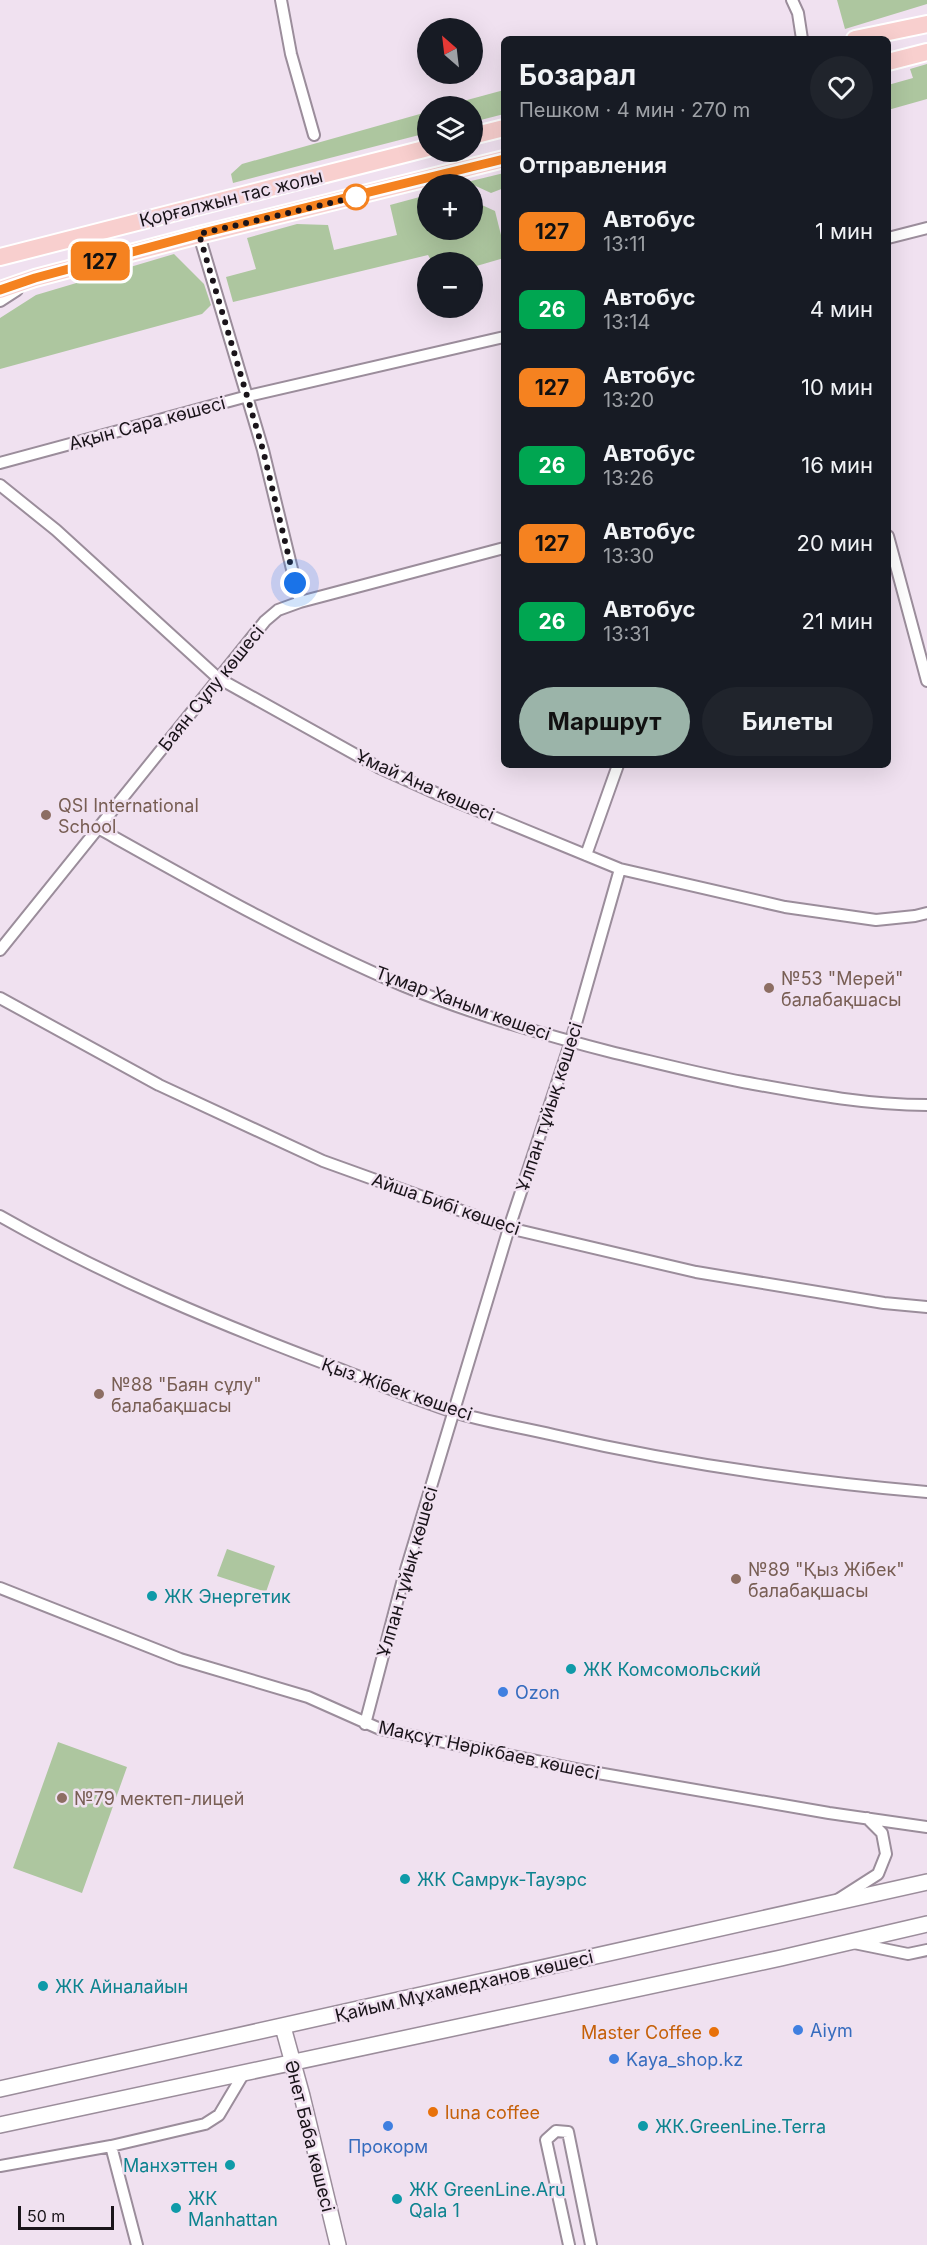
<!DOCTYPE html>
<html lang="ru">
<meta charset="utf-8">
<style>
:root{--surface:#171b24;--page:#20242c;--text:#f1f3f6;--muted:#9ea1a6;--accent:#9bb4a9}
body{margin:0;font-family:Inter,sans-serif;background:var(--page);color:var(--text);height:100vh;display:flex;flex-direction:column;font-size:22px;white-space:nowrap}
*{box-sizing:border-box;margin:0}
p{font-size:20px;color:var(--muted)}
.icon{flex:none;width:33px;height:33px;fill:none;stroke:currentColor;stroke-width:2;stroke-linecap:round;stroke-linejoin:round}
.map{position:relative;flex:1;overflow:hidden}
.sheet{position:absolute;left:501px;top:36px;width:390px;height:732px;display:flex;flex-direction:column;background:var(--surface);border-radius:9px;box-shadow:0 6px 24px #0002}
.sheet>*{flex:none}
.badge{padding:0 12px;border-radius:9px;font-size:21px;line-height:39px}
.needle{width:39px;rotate:332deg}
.buttons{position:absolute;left:417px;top:18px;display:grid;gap:12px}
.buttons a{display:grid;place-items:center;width:66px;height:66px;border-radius:50%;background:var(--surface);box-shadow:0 6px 24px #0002;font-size:30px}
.scale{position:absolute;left:18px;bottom:15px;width:96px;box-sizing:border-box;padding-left:6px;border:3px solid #1a141a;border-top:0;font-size:16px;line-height:21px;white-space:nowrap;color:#1a141a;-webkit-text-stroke:4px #f0e1f0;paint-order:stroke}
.you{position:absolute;width:30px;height:30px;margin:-15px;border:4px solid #fff;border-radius:50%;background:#1a73e8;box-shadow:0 0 0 9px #1a73e833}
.map>.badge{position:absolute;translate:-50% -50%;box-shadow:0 0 0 3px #fff}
h2{padding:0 18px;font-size:22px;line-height:54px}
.round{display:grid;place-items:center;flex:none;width:63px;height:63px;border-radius:32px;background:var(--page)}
.headline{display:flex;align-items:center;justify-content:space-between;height:102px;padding:0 18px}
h1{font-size:28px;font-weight:700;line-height:45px}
.action{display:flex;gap:12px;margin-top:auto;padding:12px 18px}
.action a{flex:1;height:69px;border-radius:36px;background:var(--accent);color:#111;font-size:24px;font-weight:700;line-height:69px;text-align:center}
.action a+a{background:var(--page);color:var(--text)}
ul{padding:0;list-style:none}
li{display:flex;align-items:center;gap:18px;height:78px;padding:0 18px}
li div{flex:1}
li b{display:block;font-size:22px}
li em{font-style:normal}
li .badge{min-width:66px;font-weight:700;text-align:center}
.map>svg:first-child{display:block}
.green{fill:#adc69f}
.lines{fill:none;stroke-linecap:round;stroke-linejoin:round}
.street-casing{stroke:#9b8d9b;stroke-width:14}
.secondary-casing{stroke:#9b8d9b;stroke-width:18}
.primary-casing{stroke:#fff;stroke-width:20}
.street{stroke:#fff;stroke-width:10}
.secondary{stroke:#fff;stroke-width:15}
.primary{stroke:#f8cfce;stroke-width:16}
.line-casing{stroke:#fff;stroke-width:14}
.line{stroke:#f58220;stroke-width:9}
.walk{stroke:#1a141a;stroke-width:6;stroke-dasharray:0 10.8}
.stop-dot{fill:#fff;stroke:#f58220;stroke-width:3}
.education-dot{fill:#8d6e63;stroke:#f0e1f0;stroke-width:2}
.culture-dot{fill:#0f9aa8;stroke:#f0e1f0;stroke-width:2}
.shop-dot{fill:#3f7fe0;stroke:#f0e1f0;stroke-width:2}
.food-dot{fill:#e8710a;stroke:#f0e1f0;stroke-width:2}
.labels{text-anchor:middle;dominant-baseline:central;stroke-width:5;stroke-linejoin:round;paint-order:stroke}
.street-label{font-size:18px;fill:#1a141a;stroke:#f0e1f0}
.education-label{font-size:18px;fill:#785e54;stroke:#f0e1f0;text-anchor:start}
.culture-label{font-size:18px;fill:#0d838f;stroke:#f0e1f0;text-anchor:start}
.shop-label{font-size:18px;fill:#366cbe;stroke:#f0e1f0;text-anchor:start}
.food-label{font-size:18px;fill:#c56008;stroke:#f0e1f0;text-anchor:end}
</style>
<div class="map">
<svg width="927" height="2245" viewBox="0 0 927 2245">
<rect width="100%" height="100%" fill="#f0e1f0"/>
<path class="green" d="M837,0H927V4L845,29Z
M927,64V99L888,110V85L913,78L910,69Z
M504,90V114L473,122L472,106H445Z
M427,112V133L233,183L231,174L242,164Z
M504,173V188L491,193L467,182Z
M427,195L428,230H472L473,201L495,211L504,247V258L473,267L472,262H432L428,255L233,302L226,277L256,269L247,238L297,224L328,225L334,250L397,235L390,205Z
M174,254L204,284L211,305L202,314L0,369V318L36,295Z
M227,1549L275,1566L266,1592L217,1576Z
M58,1742L127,1767L82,1893L13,1868Z"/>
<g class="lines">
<defs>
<path id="street" d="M281,0L291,54L314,135
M792,0L798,13L802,39
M199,235L263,450L300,602
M888,238L927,228
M0,301L17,290
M0,463L248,396L504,337
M0,485L56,530L218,678L378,767L440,795L620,869L785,907L876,920L915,916L927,913
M888,536L927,681
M98,828C198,884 298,941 404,986C472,1014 544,1035 615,1053C658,1063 700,1074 743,1082C804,1093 865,1105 927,1105
M586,855L618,765
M0,950L265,621L278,610L300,602L504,548
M0,998L159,1085L323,1161L509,1228L696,1272L884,1303L927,1307
M0,1216C109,1278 217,1323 334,1367C374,1382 414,1399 454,1412C486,1422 521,1427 554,1435C679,1464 800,1481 927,1492
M0,1588L180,1659L308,1697L380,1729L586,1771L829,1813L927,1827
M365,1724L402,1583L509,1228L571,1041L620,869
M839,1899L878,1874L886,1854L882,1833L867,1818
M854,1943L908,1954L927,1950
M111,2146L137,2245
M0,2166L111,2146L205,2124L219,2115L244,2073
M569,2245L546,2140L556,2131L568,2132L591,2245"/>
<path id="secondary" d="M283,2027L302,2096L338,2245
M0,2089L927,1882
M0,2125L781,1958L927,1924"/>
<path id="primary" d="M855,39L927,24
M888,62L927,52
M472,136L504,128
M0,257L428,148
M0,290L35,278L199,235L504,159"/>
</defs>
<use href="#street" class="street-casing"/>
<use href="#secondary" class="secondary-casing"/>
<use href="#primary" class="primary-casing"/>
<use href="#street" class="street"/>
<use href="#secondary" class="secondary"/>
<use href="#primary" class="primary"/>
</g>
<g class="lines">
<defs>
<path id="line" d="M0,290L35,278L199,234L504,159"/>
</defs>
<use href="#line" class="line-casing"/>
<use href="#line" class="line"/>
<path class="walk" d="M295,583L263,450L199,234L356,197"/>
</g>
<circle class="stop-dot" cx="356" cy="197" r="12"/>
<g class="education-dot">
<circle cx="46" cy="815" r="6"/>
<circle cx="769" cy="988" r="6"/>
<circle cx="99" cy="1394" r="6"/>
<circle cx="736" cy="1579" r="6"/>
<circle cx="62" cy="1798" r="6"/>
</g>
<g class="culture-dot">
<circle cx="152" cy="1596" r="6"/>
<circle cx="571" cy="1669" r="6"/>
<circle cx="405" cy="1879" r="6"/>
<circle cx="43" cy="1986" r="6"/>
<circle cx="643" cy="2126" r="6"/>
<circle cx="230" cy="2165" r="6"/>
<circle cx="397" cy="2199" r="6"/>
<circle cx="176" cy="2208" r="6"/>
</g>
<g class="shop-dot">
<circle cx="503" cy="1692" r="6"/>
<circle cx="798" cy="2030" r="6"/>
<circle cx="614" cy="2059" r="6"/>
<circle cx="388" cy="2126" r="6"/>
</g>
<g class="food-dot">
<circle cx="714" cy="2032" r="6"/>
<circle cx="433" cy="2112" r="6"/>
</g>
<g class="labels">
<g class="street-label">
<text transform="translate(231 198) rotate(-14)">Қорғалжын тас жолы</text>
<text transform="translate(147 423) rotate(-15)">Ақын Сара көшесі</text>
<text transform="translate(211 688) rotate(-51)">Баян Сұлу көшесі</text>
<text transform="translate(425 785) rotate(24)">Ұмай Ана көшесі</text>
<text transform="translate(463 1003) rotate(20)">Тұмар Ханым көшесі</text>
<text transform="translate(549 1107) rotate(-72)">Ұлпан тұйық көшесі</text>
<text transform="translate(446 1204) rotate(19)">Айша Бибі көшесі</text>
<text transform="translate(397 1389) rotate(19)">Қыз Жібек көшесі</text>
<text transform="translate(407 1572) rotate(-74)">Ұлпан тұйық көшесі</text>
<text transform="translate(489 1750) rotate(12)">Мақсұт Нәрікбаев көшесі</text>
<text transform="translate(464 1986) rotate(-13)">Қайым Мұхамедханов көшесі</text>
<text transform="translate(310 2136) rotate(76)">Әнет Баба көшесі</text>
</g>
<g class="education-label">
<text x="58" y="805">QSI International<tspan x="58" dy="21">School</tspan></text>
<text x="781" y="978">№53 "Мерей"<tspan x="781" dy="21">балабақшасы</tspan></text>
<text x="111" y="1384">№88 "Баян сұлу"<tspan x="111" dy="21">балабақшасы</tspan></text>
<text x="748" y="1569">№89 "Қыз Жібек"<tspan x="748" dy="21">балабақшасы</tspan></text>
<text x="74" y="1798">№79 мектеп-лицей</text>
</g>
<g class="culture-label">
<text x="164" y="1596">ЖК Энергетик</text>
<text x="583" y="1669">ЖК Комсомольский</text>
<text x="417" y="1879">ЖК Самрук-Тауэрс</text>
<text x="55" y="1986">ЖК Айналайын</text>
<text x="655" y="2126">ЖК.GreenLine.Terra</text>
<text x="218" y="2165" text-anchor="end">Манхэттен</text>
<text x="409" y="2189">ЖК GreenLine.Aru<tspan x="409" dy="21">Qala 1</tspan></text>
<text x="188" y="2198">ЖК<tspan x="188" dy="21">Manhattan</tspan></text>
</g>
<g class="shop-label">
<text x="515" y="1692">Ozon</text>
<text x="810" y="2030">Aiym</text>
<text x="626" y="2059">Kaya_shop.kz</text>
<text x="388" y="2146" text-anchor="middle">Прокорм</text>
</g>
<g class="food-label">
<text x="702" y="2032">Master Coffee</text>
<text x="445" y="2112" text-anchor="start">luna coffee</text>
</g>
</g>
</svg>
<div class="buttons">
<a><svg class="needle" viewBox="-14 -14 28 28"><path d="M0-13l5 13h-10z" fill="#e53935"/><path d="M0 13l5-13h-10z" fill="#9ea1a6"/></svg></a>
<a><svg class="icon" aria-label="layers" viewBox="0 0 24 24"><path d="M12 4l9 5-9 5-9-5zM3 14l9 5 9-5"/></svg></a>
<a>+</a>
<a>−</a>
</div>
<div class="scale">50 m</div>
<div class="you" style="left:295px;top:583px"></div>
<b class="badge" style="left:100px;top:261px;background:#f58220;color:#111">127</b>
<section class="sheet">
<div class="headline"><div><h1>Бозарал</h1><p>Пешком · 4 мин · 270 m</p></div><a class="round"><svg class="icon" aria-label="heart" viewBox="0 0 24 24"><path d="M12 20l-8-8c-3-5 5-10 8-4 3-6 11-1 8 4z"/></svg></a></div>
<h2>Отправления</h2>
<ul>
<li><span class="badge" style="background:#f58220;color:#111">127</span><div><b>Автобус</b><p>13:11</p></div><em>1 мин</em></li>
<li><span class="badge" style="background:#00a651;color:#fff">26</span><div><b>Автобус</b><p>13:14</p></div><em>4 мин</em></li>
<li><span class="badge" style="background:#f58220;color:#111">127</span><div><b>Автобус</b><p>13:20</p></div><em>10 мин</em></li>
<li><span class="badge" style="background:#00a651;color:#fff">26</span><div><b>Автобус</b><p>13:26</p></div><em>16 мин</em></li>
<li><span class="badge" style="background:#f58220;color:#111">127</span><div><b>Автобус</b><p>13:30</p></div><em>20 мин</em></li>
<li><span class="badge" style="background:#00a651;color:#fff">26</span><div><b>Автобус</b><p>13:31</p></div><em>21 мин</em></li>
</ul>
<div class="action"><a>Маршрут</a><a>Билеты</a></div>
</section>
</div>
